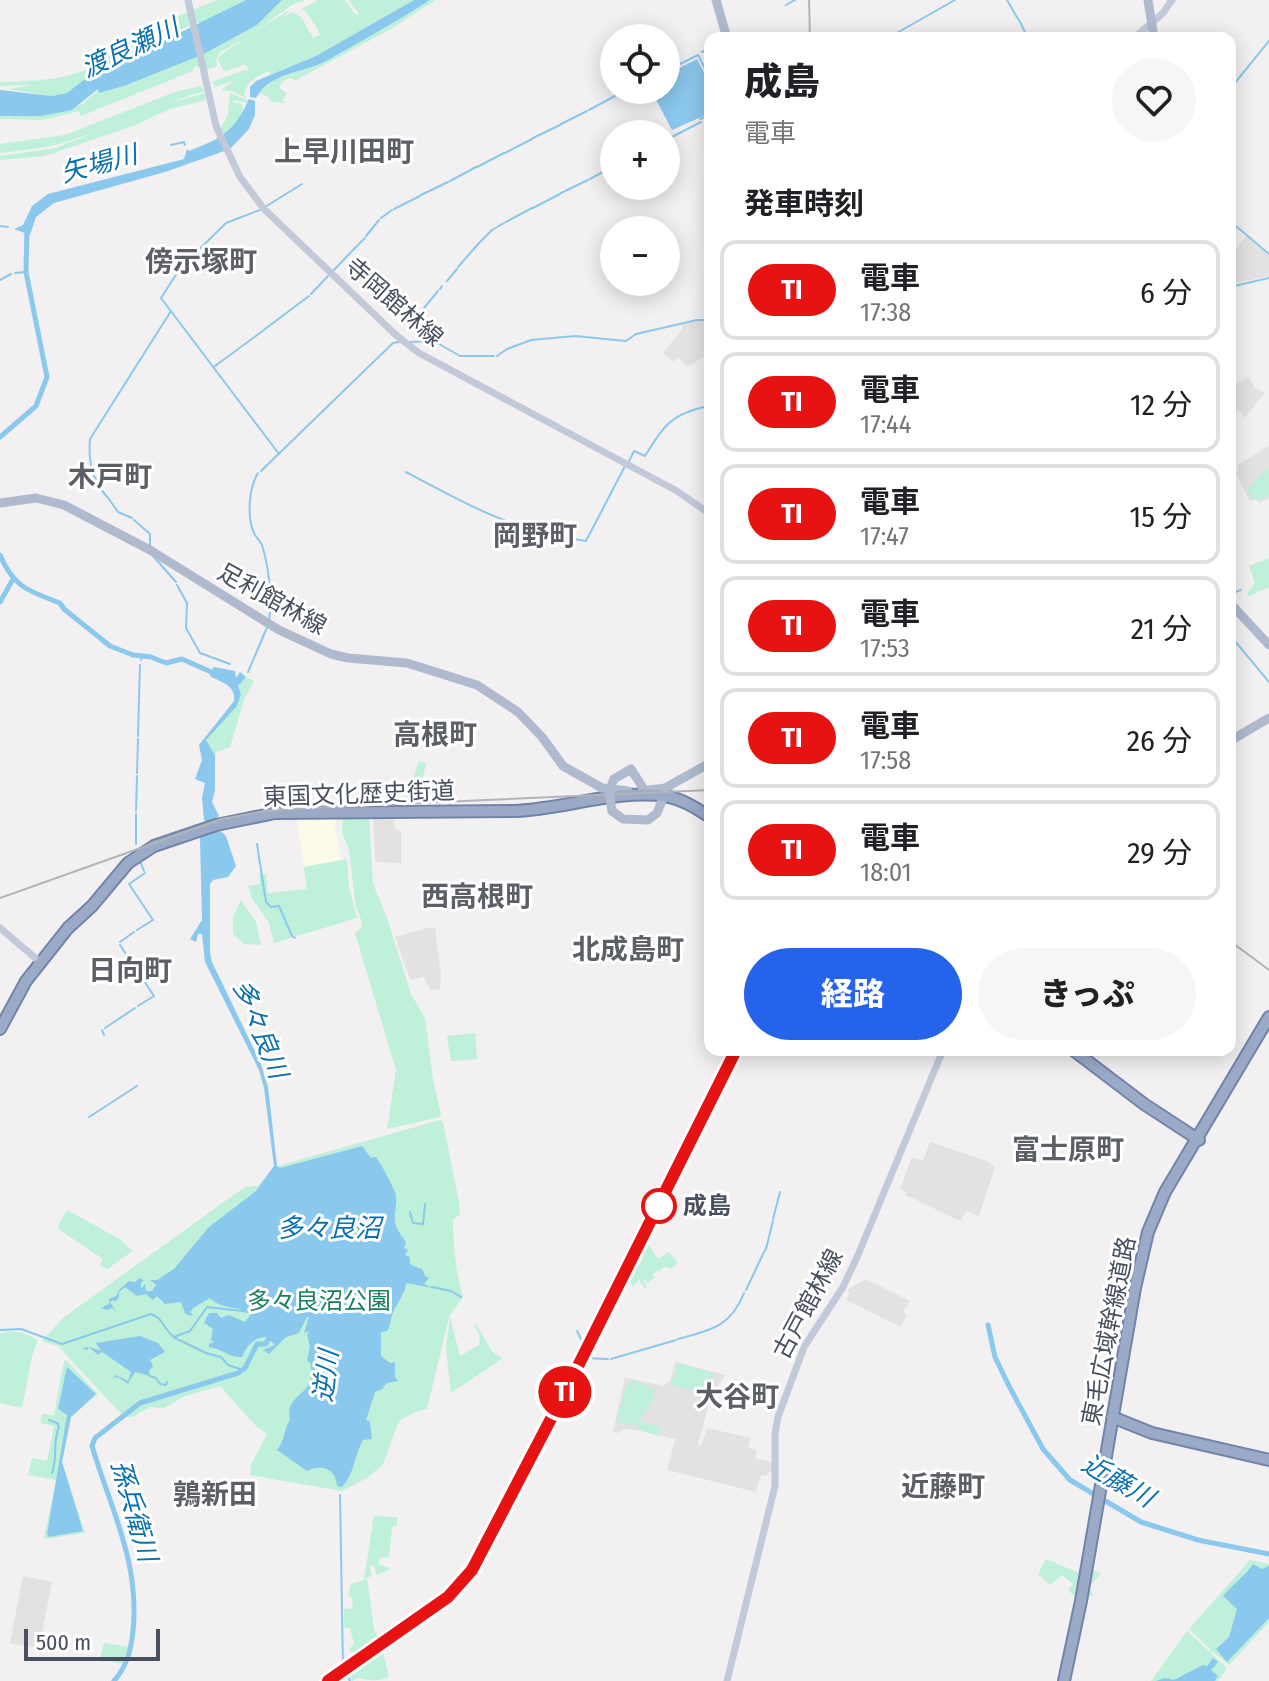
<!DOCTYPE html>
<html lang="ja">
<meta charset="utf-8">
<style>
:root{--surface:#fff;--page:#f6f6f6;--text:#202124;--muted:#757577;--line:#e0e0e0;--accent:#2563eb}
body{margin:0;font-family:"Fira Sans Condensed","Noto Sans JP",sans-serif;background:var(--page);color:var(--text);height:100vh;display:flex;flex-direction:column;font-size:30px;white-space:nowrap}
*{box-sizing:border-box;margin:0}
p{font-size:26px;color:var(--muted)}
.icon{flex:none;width:44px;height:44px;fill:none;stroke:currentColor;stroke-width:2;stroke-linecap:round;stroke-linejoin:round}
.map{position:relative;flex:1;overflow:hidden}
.sheet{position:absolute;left:704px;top:32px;width:532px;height:1024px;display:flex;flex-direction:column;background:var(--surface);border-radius:16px;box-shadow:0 4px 20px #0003}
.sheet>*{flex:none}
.badge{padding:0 16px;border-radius:26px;font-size:28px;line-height:52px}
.fabs{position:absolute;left:600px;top:24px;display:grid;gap:16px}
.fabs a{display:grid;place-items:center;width:80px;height:80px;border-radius:50%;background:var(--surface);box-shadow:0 4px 20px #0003;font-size:40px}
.scale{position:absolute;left:24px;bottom:20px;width:136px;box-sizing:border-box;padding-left:8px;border:4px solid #484f5e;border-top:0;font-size:22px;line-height:28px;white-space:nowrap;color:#484f5e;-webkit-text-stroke:6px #fff;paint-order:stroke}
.map>.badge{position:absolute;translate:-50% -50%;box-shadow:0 0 0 4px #fff}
h2{padding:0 40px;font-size:30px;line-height:72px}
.round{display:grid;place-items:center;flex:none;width:84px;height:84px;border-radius:42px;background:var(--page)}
.overview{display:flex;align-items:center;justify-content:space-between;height:136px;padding:0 40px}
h1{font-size:38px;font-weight:800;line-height:60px}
.button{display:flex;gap:16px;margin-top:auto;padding:16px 40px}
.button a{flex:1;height:92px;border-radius:48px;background:var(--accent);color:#fff;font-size:32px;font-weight:800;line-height:92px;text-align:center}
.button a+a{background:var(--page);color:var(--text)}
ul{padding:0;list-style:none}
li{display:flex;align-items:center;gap:24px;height:100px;margin:0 16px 12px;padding:0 24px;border:4px solid var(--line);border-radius:16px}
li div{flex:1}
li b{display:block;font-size:30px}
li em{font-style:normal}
li .badge{min-width:88px;font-weight:700;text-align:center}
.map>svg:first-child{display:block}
.commercial{fill:#fcfaea}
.education{fill:#e3e1e2}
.green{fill:#bef0da}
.water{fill:#8bc8ed}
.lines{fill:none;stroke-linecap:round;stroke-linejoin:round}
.stream{stroke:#8bc8ed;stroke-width:2}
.river{stroke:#8bc8ed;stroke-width:5}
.trunk-casing{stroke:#7284ab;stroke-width:14}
.secondary{stroke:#c2c9d9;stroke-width:7}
.primary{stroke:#afbacf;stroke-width:9}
.trunk{stroke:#9baac7;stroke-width:10}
.rail{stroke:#b2b4ba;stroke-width:2}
.primary-bridge{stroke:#afbacf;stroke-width:9}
.line-casing{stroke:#fff;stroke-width:18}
.line{stroke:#e71212;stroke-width:12}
.stop-dot{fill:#fff;stroke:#e71212;stroke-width:4}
.labels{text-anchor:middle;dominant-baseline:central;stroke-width:6;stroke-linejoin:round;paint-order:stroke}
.street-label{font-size:24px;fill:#484f5e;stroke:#fff}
.stop-label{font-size:24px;font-weight:bold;fill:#484f5e;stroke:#fff;text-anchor:start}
.park-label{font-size:24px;fill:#16815e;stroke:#fff}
.water-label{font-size:26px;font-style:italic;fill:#0b70ae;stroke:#fff}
.quarter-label{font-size:28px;font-weight:bold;fill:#5c5f65;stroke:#fff}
</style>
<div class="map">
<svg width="1269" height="1681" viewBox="0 0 1269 1681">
<rect width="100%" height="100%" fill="#f2f0f0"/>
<path class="commercial" d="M296,814L336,815L335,831L342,860L304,867Z"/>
<path class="education" d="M1246,236L1269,255V276L1237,283L1230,277V256Z
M709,319L710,353L687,367L678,357L673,362L663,353L683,328L680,324Z
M1248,377L1254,387L1265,393L1244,418L1240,410L1232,414L1230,411V388Z
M1269,446V498L1259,503L1255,498L1250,502L1236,473L1239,470L1237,465Z
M373,814H395L394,829L401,831V863L375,862Z
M428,928H435L441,976L440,989L430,990L424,977L410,980L395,937Z
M930,1142L987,1161L995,1167L979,1216L967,1211L960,1221L906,1195L907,1192L900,1189L912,1157L923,1161Z
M866,1279L910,1301L903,1312L907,1315L901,1327L846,1300L850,1292L847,1290Z
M675,1362L725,1375L710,1399L698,1445H701L707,1428L751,1438L748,1447L757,1451L755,1458L775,1463V1474L768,1472L766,1476L761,1475L756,1492L667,1470L675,1440H679L637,1430L623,1429L619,1433L613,1432L625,1377L663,1386L670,1381Z
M23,1576L52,1582L39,1649L10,1643Z"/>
<path class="green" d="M217,0H246L200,24L198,22L118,57L159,43L94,72L67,93L52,96L8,89L34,85L0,86V82C32,81 77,81 104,59L108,45Z
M282,0H304L292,5L250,35L221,52L216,59L217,66L206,70L195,66L193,71L81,116L79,111L43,120L0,119V116L10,117L12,114L41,116L83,104L103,86L99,93L124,86L202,55L257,25Z
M345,0L356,15L359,14L348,0H414L316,56L271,75L268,71C256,77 247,80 244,95L248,99L232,91L221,90L235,80L208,89L215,87L212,82L247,69L241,75L249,69L245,64L227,71L223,70L218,59C222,51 276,19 289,10L285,16L293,12L301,17L313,38L320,35C317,26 310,15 302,9L318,0Z
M430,0H436L389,30L296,80L290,78L283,81L279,87L287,94L282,100L287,103L270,101L269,97L259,93L274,80L325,61Z
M200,86L205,91C156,104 111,129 63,143C42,149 21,150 0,153V144L65,135L175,92Z
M206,93V100L170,109L133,126L45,156L0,160V156L56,148L171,102Z
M230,93L249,101L248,103L234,100L233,102L242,104C245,117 235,128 225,135L220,129L228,115Z
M1269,467V497L1253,500L1247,490Z
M1269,558V587L1250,596L1247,594L1255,583L1249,566Z
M246,677L254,681L244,700L230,747L217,752L215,755L206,740L241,694L238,686Z
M419,761L426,763L418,801L406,802L405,792H399L401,786L410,788Z
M369,814L373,884L386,915L411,994L425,1018L433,1080L441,1114L440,1117L387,1129L396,1070L355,933L361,929L362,922L356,907L349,850L342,832L343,816Z
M347,859L349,887L357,918L274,943L269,923L252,898L248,886L260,884L259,874H266L268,893L307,889L304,867Z
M241,900L256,922L261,945L244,944L233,934V917Z
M475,1033L477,1059L451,1061L447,1036Z
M440,1120L443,1122L459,1202L460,1214L453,1220C453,1247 456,1273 463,1297L449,1317L427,1409L415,1412L399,1421L383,1464L367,1478L342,1491L250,1475L251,1465L267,1434L256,1426L220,1386L185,1396L164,1408L150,1407L133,1417H124L58,1346L42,1341L63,1318L232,1196L246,1187L258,1186L274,1167Z
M67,1210L121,1240L133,1251L107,1269L100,1265L103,1259L57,1228Z
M646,1241L658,1259L669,1252L678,1263L670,1269L666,1266L659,1271L658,1270L653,1274L655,1277L648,1283L642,1277L647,1287L645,1289L639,1280L633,1286L626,1278L632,1266L634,1268L641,1263L638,1256Z
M450,1317L460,1356L479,1345L480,1336L474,1325L476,1324L493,1353L503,1358L451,1393L446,1349Z
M9,1331L23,1333L38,1340L32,1356L22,1408L0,1403V1334Z
M66,1360L98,1394L71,1417L62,1462L85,1533L44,1539L56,1480L28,1475L32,1458L47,1461L54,1426L40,1423L42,1414L54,1415L64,1361Z
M678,1363L714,1373L705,1393L671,1385Z
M634,1380L655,1389L652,1402L639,1421L661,1427L659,1436L638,1430L639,1422L637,1426L616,1421L628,1383Z
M374,1516L397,1517V1526L392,1527L389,1557L379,1558V1564L391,1569L376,1575L375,1567L370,1565L371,1576L367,1578L374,1629L380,1643L356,1660L349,1649L354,1644L350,1628H344V1609L353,1608L352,1598L348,1596L351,1584L364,1580Z
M1046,1559L1081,1574L1088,1567L1101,1574L1088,1588L1094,1595L1079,1600L1068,1590L1073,1584L1062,1575L1050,1585L1038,1574Z
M1250,1560L1269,1564V1622L1229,1665L1212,1651L1211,1653L1227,1668L1218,1681H1151L1187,1631L1209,1651L1211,1650L1189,1629Z
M104,1643L128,1647L122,1664L100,1659Z
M381,1645L389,1677C380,1681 368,1681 359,1678L352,1681L346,1670Z"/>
<path class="water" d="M246,0H282L257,25L202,55L124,86L99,93L98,89L72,110L41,116H0V90L52,96L67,93L94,72L151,47Z
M414,0H430C396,22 361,41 326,61C301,74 271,72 256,98L250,97V87L256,81L316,56Z
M697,59L710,84V113L672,130L651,90H666V75Z
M249,99L255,101V115L249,129L230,149L165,172L54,203L36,217L30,235L14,229L23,225L32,206L48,194L184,159L187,149L189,151C223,138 235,130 249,99Z
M214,667L235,671L236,678L240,672L246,677L238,686L241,694L237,706L206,740L215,755V790L212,802L219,816L214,820L216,827L226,836L236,866L228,877L213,880L210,884V952L212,962L261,1064L268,1087L277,1166L280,1168L362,1146L371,1158L376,1157C380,1162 395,1189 396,1196C397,1206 393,1217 396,1226C398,1232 404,1238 406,1243L404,1248L408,1250L405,1255L410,1257V1264L423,1270L425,1276L429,1278L424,1284L433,1288L406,1283C405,1296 394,1305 391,1319C390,1323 389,1328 387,1331L381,1332V1356L390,1363L395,1362V1377L398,1381L387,1383L382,1389L375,1392L366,1420L370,1422L372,1439L363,1440C354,1456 355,1473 342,1487L337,1486C336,1468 321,1464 307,1471L277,1450C285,1441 283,1431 290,1420C285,1396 307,1397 311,1378C312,1374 310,1369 311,1364L307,1360L310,1347L307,1334L310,1331L304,1333L309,1317H307L299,1333L286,1337L269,1354L263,1350L275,1345L266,1337C253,1338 248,1345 242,1357C230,1358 222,1349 209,1347V1344L214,1342L211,1340L213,1329L204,1323L209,1313H217L221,1318L229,1315L245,1322L251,1314C238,1305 221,1310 210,1298C203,1303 195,1305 190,1312L193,1315L190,1316L185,1313L181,1302L165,1304L157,1296L153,1300L146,1294L137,1296L125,1287L119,1292V1297L115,1302L113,1300L110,1302L116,1312L112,1308L107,1310L101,1308L109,1304V1299L116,1296L119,1290L129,1281L135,1282L140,1278L144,1281L141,1282V1289L145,1284L146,1291H152L156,1285L150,1280H157L174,1269L209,1227L256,1191L274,1166L264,1088L259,1070L205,962L202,934H198L196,942L190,939L202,920L200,840L201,833L210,829L208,822L204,820L202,798L205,783L195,779L202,760L199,745L234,701C236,686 222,682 211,677L209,673Z
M140,1336L158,1343L165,1352L150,1360L153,1366L149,1371L150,1376L135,1372L128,1384L118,1377L113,1378L116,1375L128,1381L131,1372L102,1352L98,1355L89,1347L87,1350L82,1348L90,1347L101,1351L96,1343Z
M67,1367L96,1394L71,1417L62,1462L83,1531L49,1537L47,1534L67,1415L58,1409Z
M1253,1564L1262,1569L1269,1566V1618L1227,1662L1216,1649L1229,1637L1237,1609L1223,1596C1232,1585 1247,1574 1253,1564Z
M1213,1658L1218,1662L1211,1670L1218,1676L1215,1681H1156L1165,1678L1174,1680L1203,1665L1207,1666Z"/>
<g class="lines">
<path class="stream" d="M1007,0L1018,19
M786,5L795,0
M1019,20L1028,38
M888,38L955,0
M702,52L710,48
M666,71L698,55L710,78
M1230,89L1269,41
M617,95L627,90
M589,110L615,96
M700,119L710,115
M561,124L587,111
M533,138L560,125
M666,140L701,122
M171,145L184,142L185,145
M505,153L532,139
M477,167L504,153
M590,179L614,166
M450,181L476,167
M561,193L588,180
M421,195L448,182
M265,207L302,184
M533,208L560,194
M394,209L420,196
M260,210L226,223L181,267L161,298L279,454
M381,218L392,210
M1230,221L1269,254
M506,222L532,208
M0,226L8,227
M366,236L379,220
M480,242L492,230L504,223
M353,250L365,238
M458,267L479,243
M333,271L352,251
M15,273L26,272
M0,280L11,274
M447,281L457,269
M1230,287L1269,278
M440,289L442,286
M311,294L328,276
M424,308L438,291
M421,312L423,309
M265,329L309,296
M409,342L434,341L460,356H494
M497,356L507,349L531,340L575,336L626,341L636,334L697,320H710
M215,366L264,330
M629,461L634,451L645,456C665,424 672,413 710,406
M261,471L393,343L399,342
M406,472C469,506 514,531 586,541L625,466
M258,473C249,488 246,518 255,535C257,538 260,541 262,545C269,567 272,598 269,621
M108,498C92,480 88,462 90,439L171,311
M109,499L118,512L132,518
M134,520L150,534V547
M153,556L176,582
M177,585L187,603L186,628L200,653L230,664
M1230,594L1241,590
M270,607L275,593
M1230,635L1269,682
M141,660L142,657
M248,672L268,625
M139,699L140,665
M138,736L139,701
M137,773L138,739
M451,800V795
M450,806V804
M136,811L137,776
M136,844V814
M257,844L266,902L271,907L279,906L292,936L295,938
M140,861L144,871
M137,930L153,920L129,884L145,873
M120,942L134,932
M120,945L154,996L138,1006
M105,1028L135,1008
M102,1030L104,1035
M89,1117L137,1086
M410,1212L413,1223L423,1224L425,1204
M773,1219L780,1192
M766,1249L773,1221
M432,1287L451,1291L461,1297
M746,1290L765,1250
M0,1330L21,1329L62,1344L151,1314C163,1318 164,1330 174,1337L190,1331L207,1307L250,1312
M577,1331L584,1345L578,1358
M175,1338L206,1353L221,1357L228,1365L243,1370
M678,1339C710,1330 731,1327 744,1293
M584,1358L608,1359
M611,1359L676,1340
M150,1376L156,1378L160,1384L166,1385L167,1382
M49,1420L57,1423L59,1427C52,1442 58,1458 52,1473
M340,1495L343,1667L350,1681"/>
<path class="river" d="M0,437L36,406L47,377L26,272L27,228
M0,555C14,588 29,591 60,603L64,609L110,646L133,655L151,657L166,663L182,659L209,671
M0,602L13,579
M988,1325L995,1357L1009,1386L1043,1449L1070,1480L1141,1522L1198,1540L1269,1554
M114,1681C127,1666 131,1650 133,1631C140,1562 111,1510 92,1446L95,1438L140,1403L238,1373L245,1368L257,1344H266L271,1332"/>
<defs>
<path id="trunk" d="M0,1029L26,981L68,928L92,906L128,863L154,846L216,825L275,813L516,811C563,809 619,789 665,796C682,799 696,808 710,817
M1073,1050L1144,1104L1199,1140
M1112,1417L1152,1433L1269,1460
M1064,1681L1081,1601L1135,1288L1148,1232L1165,1192L1269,1017"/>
</defs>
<use href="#trunk" class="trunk-casing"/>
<path class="secondary" d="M188,0L216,126L240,177L264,209L397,336L419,353L677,491L710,514
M1134,38L1163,13L1172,0
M0,928L40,962
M727,1681L775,1486V1434L778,1417L804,1347L843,1287L858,1255L943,1050"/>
<path class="primary" d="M716,0L727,38
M1148,0L1154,38
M0,503L36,498L64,505L150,550L279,630L331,654L348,658L407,663L477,685L518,712L542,737L563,766L602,788L628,791
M1230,603L1269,645
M1230,741L1269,718
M614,779L631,769L645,791
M642,791L665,788L710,763
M612,811L623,819L648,820L657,813L664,796"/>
<use href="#trunk" class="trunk"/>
<path class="rail" d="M809,0L810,38
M710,633L705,676L710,708
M0,898L222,819L266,811L306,808L710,790
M1230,941L1269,970
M669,1185L736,1050
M328,1681L441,1602L467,1576L558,1405L655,1208L674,1176"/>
<path class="primary-bridge" d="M612,811L609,791L614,779"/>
</g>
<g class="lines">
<defs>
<path id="line" d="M328,1681L448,1597L472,1570L567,1388L736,1050"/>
</defs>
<use href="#line" class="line-casing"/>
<use href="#line" class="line"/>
</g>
<circle class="stop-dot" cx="659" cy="1206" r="16"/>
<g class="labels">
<g class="street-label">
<text transform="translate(394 302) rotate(41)">寺岡館林線</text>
<text transform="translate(272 599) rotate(29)">足利館林線</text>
<text transform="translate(359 794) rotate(-2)">東国文化歴史街道</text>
<text transform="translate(808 1304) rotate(-62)">古戸館林線</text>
<text transform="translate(1109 1331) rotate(-79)">東毛広域幹線道路</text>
</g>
<g class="stop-label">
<text x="683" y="1206">成島</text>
</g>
<g class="park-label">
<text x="319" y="1301">多々良沼公園</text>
</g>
<g class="water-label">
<text transform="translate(130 48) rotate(-25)">渡良瀬川</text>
<text transform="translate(99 164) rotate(-15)">矢場川</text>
<text transform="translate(260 1029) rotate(68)">多々良川</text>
<text x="329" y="1228">多々良沼</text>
<text transform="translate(326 1376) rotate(-83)">逆川</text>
<text transform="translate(1118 1481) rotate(30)">近藤川</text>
<text transform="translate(134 1511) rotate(74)">孫兵衛川</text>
</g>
<g class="quarter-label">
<text x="344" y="151">上早川田町</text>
<text x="201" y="261">傍示塚町</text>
<text x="110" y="476">木戸町</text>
<text x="535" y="535">岡野町</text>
<text x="435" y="734">高根町</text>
<text x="477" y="896">西高根町</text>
<text x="628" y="949">北成島町</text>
<text x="130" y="970">日向町</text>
<text x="1068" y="1149">富士原町</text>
<text x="737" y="1396">大谷町</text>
<text x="943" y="1486">近藤町</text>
<text x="215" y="1494">鶉新田</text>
</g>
</g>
</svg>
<div class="fabs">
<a><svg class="icon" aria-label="locate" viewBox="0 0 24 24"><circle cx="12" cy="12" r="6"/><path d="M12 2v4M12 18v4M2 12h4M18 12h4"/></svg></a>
<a>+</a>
<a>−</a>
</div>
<div class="scale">500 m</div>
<b class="badge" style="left:565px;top:1392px;background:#e71212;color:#fff">TI</b>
<section class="sheet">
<div class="overview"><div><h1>成島</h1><p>電車</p></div><a class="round"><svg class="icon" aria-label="heart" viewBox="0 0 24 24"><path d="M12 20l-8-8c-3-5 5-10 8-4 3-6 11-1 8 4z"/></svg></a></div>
<h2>発車時刻</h2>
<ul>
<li><span class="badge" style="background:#e71212;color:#fff">TI</span><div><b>電車</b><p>17:38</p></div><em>6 分</em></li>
<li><span class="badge" style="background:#e71212;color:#fff">TI</span><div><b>電車</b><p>17:44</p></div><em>12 分</em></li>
<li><span class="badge" style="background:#e71212;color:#fff">TI</span><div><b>電車</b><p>17:47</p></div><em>15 分</em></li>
<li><span class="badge" style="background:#e71212;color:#fff">TI</span><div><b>電車</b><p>17:53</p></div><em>21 分</em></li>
<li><span class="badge" style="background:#e71212;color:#fff">TI</span><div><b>電車</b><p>17:58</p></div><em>26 分</em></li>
<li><span class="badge" style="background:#e71212;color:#fff">TI</span><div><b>電車</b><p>18:01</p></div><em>29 分</em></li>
</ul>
<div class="button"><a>経路</a><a>きっぷ</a></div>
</section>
</div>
